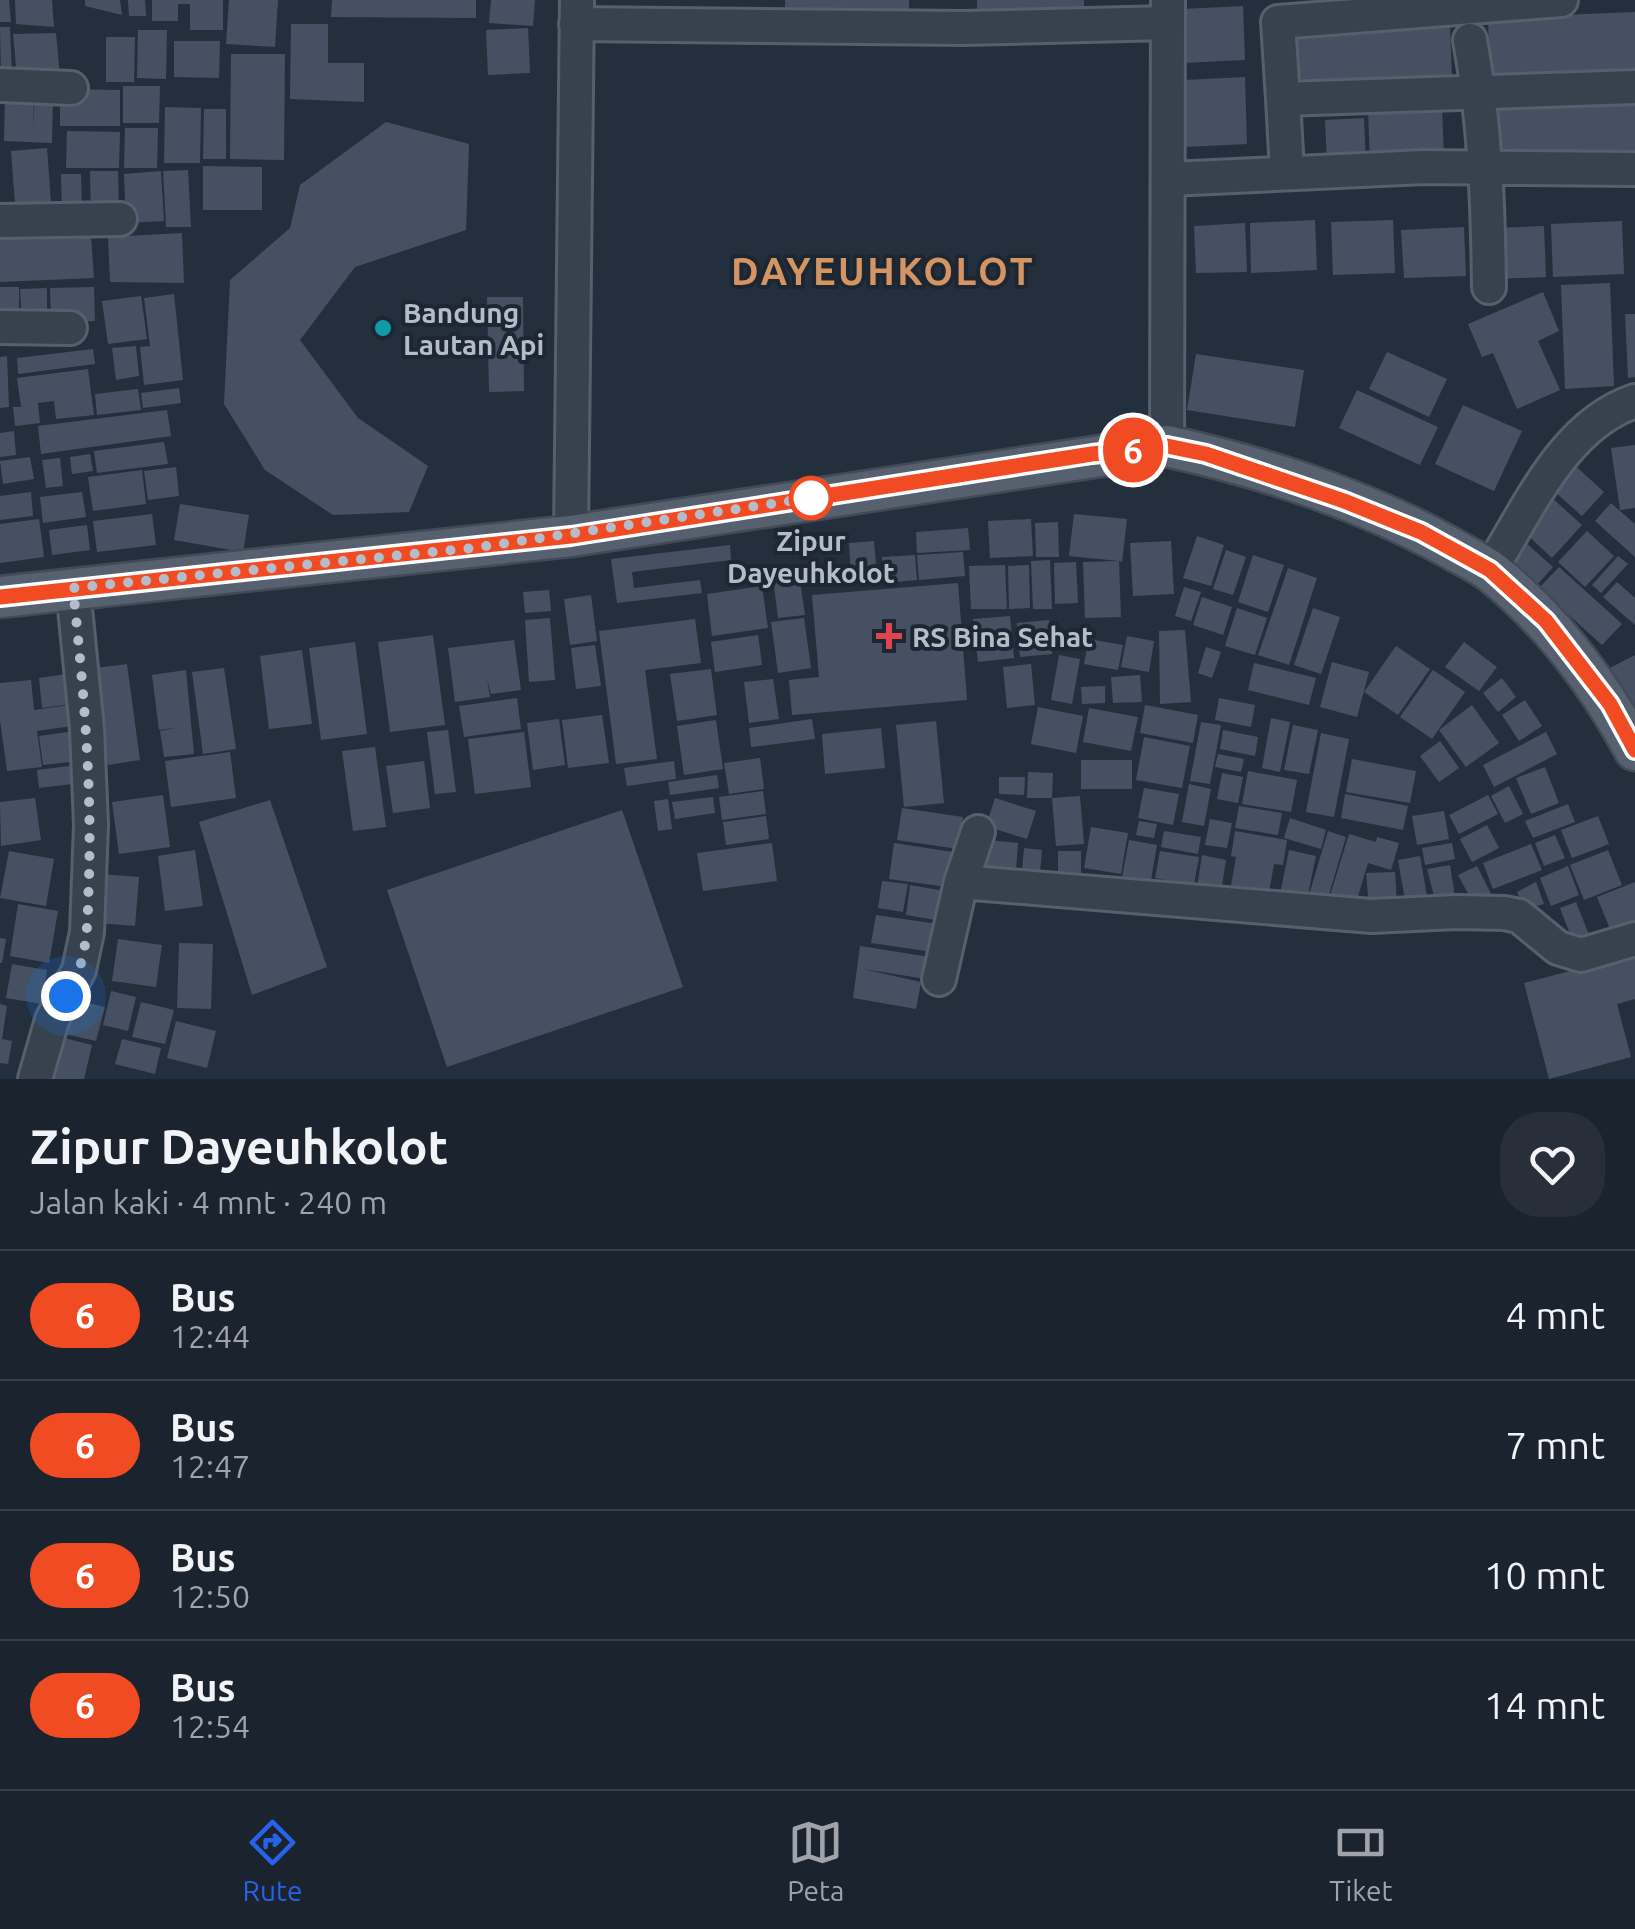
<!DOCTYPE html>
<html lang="id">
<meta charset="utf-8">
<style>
:root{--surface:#1b232e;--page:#282f3a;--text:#f1f3f6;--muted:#a0a4aa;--line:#39404a;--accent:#2563eb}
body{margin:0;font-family:Ubuntu,sans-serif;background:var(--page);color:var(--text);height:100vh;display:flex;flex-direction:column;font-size:38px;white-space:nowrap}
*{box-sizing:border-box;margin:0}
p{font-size:32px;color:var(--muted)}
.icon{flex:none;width:55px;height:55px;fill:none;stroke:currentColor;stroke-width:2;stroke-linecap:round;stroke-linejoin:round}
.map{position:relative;height:1079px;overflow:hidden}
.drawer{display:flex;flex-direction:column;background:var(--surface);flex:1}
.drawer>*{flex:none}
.badge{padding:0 20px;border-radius:32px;font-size:35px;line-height:65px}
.you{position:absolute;width:50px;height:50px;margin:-25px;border:8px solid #fff;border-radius:50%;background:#1a73e8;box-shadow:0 0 0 15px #1a73e833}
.map>.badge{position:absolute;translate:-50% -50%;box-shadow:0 0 0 5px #fff}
.round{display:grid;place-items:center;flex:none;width:105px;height:105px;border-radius:40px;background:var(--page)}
.summary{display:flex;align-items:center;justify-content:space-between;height:170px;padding:0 30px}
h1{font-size:48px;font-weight:600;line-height:75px}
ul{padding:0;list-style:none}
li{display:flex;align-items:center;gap:30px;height:130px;padding:0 30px;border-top:2px solid var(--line)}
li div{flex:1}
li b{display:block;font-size:38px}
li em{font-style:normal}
li .badge{min-width:110px;font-weight:700;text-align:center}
.menu{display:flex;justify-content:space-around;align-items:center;height:140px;border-top:2px solid var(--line);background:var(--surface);font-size:28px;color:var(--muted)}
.menu a{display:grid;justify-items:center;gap:5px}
.menu .current{color:var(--accent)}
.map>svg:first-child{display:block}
.building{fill:#455162}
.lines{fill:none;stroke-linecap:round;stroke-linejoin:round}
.minor-casing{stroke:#565f6c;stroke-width:38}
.major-casing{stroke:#414a57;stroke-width:45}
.minor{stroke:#38414e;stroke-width:32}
.major{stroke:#56606e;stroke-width:40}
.line-casing{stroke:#fff;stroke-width:22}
.line{stroke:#f04b23;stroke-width:15}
.walk{stroke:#b4bcc9;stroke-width:10;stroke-dasharray:0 18}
.culture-dot{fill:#0f9aa8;stroke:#1d2633;stroke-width:4}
.stop-dot{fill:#fff;stroke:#f04b23;stroke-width:5}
.health-dot{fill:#e0444e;stroke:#1d2633;stroke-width:4}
.labels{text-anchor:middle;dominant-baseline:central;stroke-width:8;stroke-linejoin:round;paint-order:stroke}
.poi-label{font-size:28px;font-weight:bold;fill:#b4bcc9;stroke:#1d2633;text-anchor:start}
.stop-label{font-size:28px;font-weight:bold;fill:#b4bcc9;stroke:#1d2633}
.district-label{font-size:38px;font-weight:bold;letter-spacing:2.5px;fill:#d59563;stroke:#1d2633}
</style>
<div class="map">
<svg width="1635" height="1079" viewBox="0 0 1635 1079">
<rect width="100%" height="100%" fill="#242f3e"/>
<path class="building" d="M0,0H9L11,22H0Z
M15,0H52L54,27L16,24Z
M85,0H120L122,15L85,6Z
M128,0H145L146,16H129Z
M152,0H223V30H190V4H178V21H152Z
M229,0H278L275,47L226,44Z
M332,0H476V18L331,17Z
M491,0H535L533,26L489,23Z
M785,0H909V14H785Z
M977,0H1084V18L977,20Z
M1243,6L1245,60L1184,63L1182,9Z
M1635,12V75L1490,82L1488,18Z
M291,24H328V63H364V102L290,99Z
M1450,25L1452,79L1294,85L1292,32Z
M0,27H10L12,74L1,75Z
M528,28L530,73L488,75L486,30Z
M138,30H167L166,79L137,78Z
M56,33L60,76L17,77L13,34Z
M106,37H135L134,82H106Z
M174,41H220L219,78L174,77Z
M231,54H285L284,160L230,159Z
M1245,77L1247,144L1186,147L1184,80Z
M123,86H160L159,123H123Z
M60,89L120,90V126H60Z
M5,94H34L33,128L35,95H53L52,143L4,141Z
M1635,101V150L1490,156L1488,107Z
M1442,106L1444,159L1370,162L1368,110Z
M165,107L201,108L200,163H164Z
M204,109H226V159H203Z
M1364,118L1366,163L1327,164L1325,120Z
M386,122L469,144L466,230L355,267L300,340L358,418L428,466L409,512L333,515L265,470L224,404L230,280L290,228L300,185Z
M125,128H158L157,168H124Z
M67,131L120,132L119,168H66Z
M47,148L52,216L16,218L11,151Z
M203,166L262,167V210H203Z
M188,170L191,227H166L163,171Z
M90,171H118L119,213L91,214Z
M161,171L164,221L126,223L124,174Z
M61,174H81L82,214L62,215Z
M1315,220L1317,270L1251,273L1250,223Z
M1393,220L1395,273L1333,275L1331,222Z
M1622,221L1624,274L1553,277L1551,224Z
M1245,223L1247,272L1196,273L1194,226Z
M1544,226L1546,277L1496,279L1495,228Z
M1464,227L1466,276L1404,278L1401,230Z
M182,233L184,283L110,282L108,237Z
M91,235L94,278L0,282V239Z
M1610,283L1614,386L1565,389L1561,285Z
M0,287H19V324H0Z
M94,287L95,321L51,322L50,288Z
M47,288V323L22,324L20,289Z
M1543,292L1559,331L1538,341L1560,390L1517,409L1493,353L1482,357L1468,324Z
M174,294L183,380L144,385L140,347L150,346L144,298Z
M141,296L147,339L108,344L102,301Z
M487,297H523L524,391L489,392Z
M1625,314H1635V377L1628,378Z
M136,346L139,376L116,380L112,348Z
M93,349L95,364L18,374L17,358Z
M1387,352L1447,379L1429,417L1369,389Z
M1196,354L1304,370L1295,427L1187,410Z
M7,356L9,407L0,408V357Z
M88,369L94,415L56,419L54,401L38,403L40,423L15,426L13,407H21L17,378Z
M179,388L181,403L143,408L141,393Z
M138,389L141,410L97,415L95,394Z
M1357,390L1438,427L1420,465L1339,428Z
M1463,405L1522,431L1494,491L1435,464Z
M167,410L171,436L41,454L38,426Z
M14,431L16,455L0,457V433Z
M164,442L168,464L97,473L94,451Z
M1635,445V508L1620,510L1611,448Z
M90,454L93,471L72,474L70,457Z
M30,457L34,479L3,484L0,461Z
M60,458L63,486L46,488L42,460Z
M1569,460L1604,492L1582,516L1546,484Z
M176,467L179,496L148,500L144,471Z
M142,470L146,504L93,511L88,477Z
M31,492L33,516L0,520V496Z
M82,492L86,517L43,523L40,497Z
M1552,498L1582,525L1552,558L1522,530Z
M1611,503L1635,524V557L1595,521Z
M180,504L249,515L243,552L174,540Z
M152,514L156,545L97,552L93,521Z
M1074,514L1127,519L1122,562L1119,561L1121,617L1085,618L1083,562L1119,561L1069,556Z
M39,519L44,557L0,563V524Z
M1031,519L1033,556L990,558L988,521Z
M1058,522L1059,557H1036L1035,523Z
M87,525L90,550L52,555L49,530Z
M968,528L970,550L917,553L916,532Z
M1587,531L1614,556L1585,587L1558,562Z
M1197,536L1224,545L1211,586L1183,578Z
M1518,536L1553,567L1536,586L1501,554Z
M874,541L877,577L851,578L849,543Z
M1171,541L1174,594L1133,596L1130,543Z
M730,545L731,560L632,572L634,588L700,580L702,593L617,603L611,559Z
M1226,550L1246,557L1233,595L1213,589Z
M963,552L965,576L919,580L917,555Z
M915,555L917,580L884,583L882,557Z
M1253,555L1284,565L1268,612L1238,602Z
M1618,556L1628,564L1601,593L1592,585Z
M1050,560L1052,609H1033L1031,561Z
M1076,562L1078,603L1055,604L1054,563Z
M1005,565L1007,609H971L969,566Z
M1029,565L1030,608L1009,609L1008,566Z
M1559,567L1622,624L1602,645L1539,588Z
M1288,568L1317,578L1289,665L1258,655Z
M799,574L805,615L778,618L773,578Z
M1617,582L1635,598V625L1603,597Z
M958,583L967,700L792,715L789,680L819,677L812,595Z
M762,586L768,628L712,636L707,594Z
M1184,587L1201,592L1191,621L1175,616Z
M549,590L551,611L525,613L523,592Z
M591,595L597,641L570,645L564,599Z
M1202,597L1232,607L1223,635L1193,625Z
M1237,608L1267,618L1255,655L1225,646Z
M1313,608L1340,617L1321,674L1294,665Z
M1010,616L1014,658L978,662L973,619Z
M550,618L555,680L529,682L525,620Z
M804,618L811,668L778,673L771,622Z
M695,619L701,663L645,670L657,759L616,764L599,631Z
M1049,620L1052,654L1020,657L1017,623Z
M1185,630L1191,702L1160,704L1159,631Z
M433,635L445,725L390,732L378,642Z
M758,635L762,665L715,672L711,642Z
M1127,636L1154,641L1149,672L1121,667Z
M1089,639L1123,645L1118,670L1084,664Z
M514,640L521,690L491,694L487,679L490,697L455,702L448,648Z
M355,642L367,734L321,740L309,648Z
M1464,642L1497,667L1479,691L1445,667Z
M595,645L601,686L576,689L571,648Z
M1396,646L1430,669L1398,715L1364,692Z
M1206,647L1221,652L1212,678L1198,673Z
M302,650L312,724L269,729L260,656Z
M1059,655L1080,659L1072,704L1051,700Z
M1635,655V707L1627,711L1606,670Z
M1332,662L1369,672L1357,717L1320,707Z
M1254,663L1316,678L1309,705L1248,690Z
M127,664L140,760L108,765L95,668Z
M1031,664L1035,705L1007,708L1003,667Z
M224,668L236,749L203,754L192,672Z
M711,669L717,715L677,721L670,674Z
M186,670L194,754L164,757L160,731L175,728L159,730L152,675Z
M1433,670L1465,692L1432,739L1400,717Z
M74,673L78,703L42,708L39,678Z
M1140,675L1142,702L1113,703L1111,677Z
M1502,678L1516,697L1498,712L1483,693Z
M773,679L779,719L749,723L744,682Z
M31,680L34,710L76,704L79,725L37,731L42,767L7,771L0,720V683Z
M1105,686V703L1082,704L1081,687Z
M517,698L521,729L464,737L459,706Z
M1219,698L1255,705L1251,727L1215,720Z
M1525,700L1542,726L1519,741L1502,715Z
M1145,705L1198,715L1193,743L1140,733Z
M1472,705L1499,743L1466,767L1439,730Z
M1038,707L1083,716L1076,753L1031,744Z
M1089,708L1138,717L1131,751L1083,742Z
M602,715L609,763L568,768L562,720Z
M1271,718L1290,722L1280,772L1262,768Z
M559,719L565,765L533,770L527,723Z
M812,719L815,739L751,747L749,728Z
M716,720L723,769L684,775L677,726Z
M936,721L944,803L904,807L896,725Z
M1201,722L1221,725L1210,784L1190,781Z
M1293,725L1318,730L1309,774L1284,770Z
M881,728L885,768L825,774L822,734Z
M448,730L456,792L435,794L427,732Z
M1223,730L1258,737L1255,756L1220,749Z
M75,731L78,761L43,765L39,736Z
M524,732L531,787L475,794L468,739Z
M1546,732L1557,754L1494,787L1483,765Z
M1321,733L1349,739L1334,817L1306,812Z
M1144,737L1190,746L1182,788L1136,780Z
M1440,741L1459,768L1439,782L1420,756Z
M375,747L386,827L353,831L342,751Z
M230,752L236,798L171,807L165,761Z
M1218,754L1244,759L1241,772L1215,767Z
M760,758L764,789L729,794L724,763Z
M1352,759L1416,771L1410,803L1346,792Z
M1081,760H1132V789H1081Z
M424,761L430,808L393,813L386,766Z
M674,761L676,779L627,786L624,768Z
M78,765L80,783L39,788L37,770Z
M1545,767L1559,803L1531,814L1516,778Z
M1248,771L1297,780L1291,812L1242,804Z
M1028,772L1053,773L1052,798L1080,796L1084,844L1056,846L1052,798H1027Z
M1222,773L1243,777L1238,803L1217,799Z
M717,775L719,788L670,795L668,782Z
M999,777H1025L1024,795L999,794Z
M1189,784L1211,789L1204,826L1182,822Z
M1509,786L1523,814L1505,823L1491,796Z
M1144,788L1179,794L1173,825L1138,818Z
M763,791L766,814L722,820L719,797Z
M1345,794L1408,806L1403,830L1341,818Z
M163,795L170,847L119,854L112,802Z
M1488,795L1498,814L1459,834L1449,815Z
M713,797L715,813L675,819L672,802Z
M35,798L41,840L1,846L0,802Z
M995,798L1036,811L1027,839L986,826Z
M668,799L672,829L658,831L654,801Z
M270,800L327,967L252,995L199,822Z
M1568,804L1575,822L1533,838L1525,821Z
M1239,806L1282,813L1278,835L1235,828Z
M902,808L963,817L958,849L897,840Z
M622,810L683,987L447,1067L387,890Z
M1444,811L1449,839L1417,845L1412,816Z
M766,816L769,839L726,845L723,822Z
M1598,816L1609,844L1572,858L1561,830Z
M1290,818L1326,830L1321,849L1284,838Z
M1210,819L1232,823L1227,848L1205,845Z
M1139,821L1157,824L1154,838L1136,835Z
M1487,825L1499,848L1472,862L1460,839Z
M1091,827L1128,833L1121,874L1084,868Z
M1164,831L1201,837L1198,854L1161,847Z
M1235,831L1287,840L1283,865L1274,864L1267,903L1229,897L1236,857L1231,856Z
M1328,831L1346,837L1327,901L1309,895Z
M1349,834L1376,842L1377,837L1399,843L1391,870L1368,863L1354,910L1328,902Z
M1555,835L1565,858L1544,866L1535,843Z
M988,840L1018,843L1015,884L985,881Z
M1129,840L1157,845L1148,897L1119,893Z
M772,843L777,881L703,891L697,853Z
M894,843L953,852L947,887L889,879Z
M1452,843L1455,859L1425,865L1422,848Z
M1531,844L1542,870L1493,889L1483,863Z
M1024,848L1042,850L1039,883L1021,882Z
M195,850L203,906L165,911L158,856Z
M1289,850L1316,856L1306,904L1279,899Z
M1608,850L1622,885L1584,900L1570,865Z
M9,851L54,859L46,906L0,898Z
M1058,851H1081V874H1058Z
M1160,851L1199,857L1194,885L1155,878Z
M1202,855L1226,860L1221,891L1197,887Z
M1420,856L1428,902L1406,905L1398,860Z
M1450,865L1455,897L1435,900L1427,869Z
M1477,866L1492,896L1474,905L1458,875Z
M1568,866L1579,895L1551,906L1540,878Z
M1395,872L1397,904L1369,905L1366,873Z
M102,874L139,877L135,926L98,923Z
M882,881L908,884L903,912L878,908Z
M1536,882L1544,904L1525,909L1517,892Z
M1635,882V925L1612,934L1597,897Z
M910,885L945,891L941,921L906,915Z
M1576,902L1590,937L1574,944L1560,908Z
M18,904L58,911L49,963L10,956Z
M876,915L938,924L933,952L871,943Z
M0,938L6,939L2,963H0Z
M118,939L162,945L156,987L112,981Z
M179,943L213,944L211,1009L177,1008Z
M860,946L930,957L926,979L863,969L921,982L916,1009L853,998Z
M1635,954V999L1617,1004L1631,1057L1549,1079L1524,983Z
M12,964L47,970L42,1004L6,998Z
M111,991L136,997L128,1031L103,1025Z
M65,997L105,1007L96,1041L56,1032Z
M141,1002L174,1010L165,1044L132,1037Z
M0,1004L7,1006L2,1039L12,1041L8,1064L0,1063Z
M176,1021L216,1031L207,1068L167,1058Z
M56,1036L92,1045L84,1079H45Z
M122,1039L161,1048L155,1074L115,1064Z"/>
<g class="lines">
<defs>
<path id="minor" d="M576,24L964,28L1168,23
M1470,40C1485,122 1488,204 1489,287
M0,85L71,88
M1283,99L1278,22L1561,0
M1287,171L1283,99L1635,87
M1170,179L1424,167L1635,169
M0,221L120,219
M0,327L70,328
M1167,446L1168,0
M571,536L577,0
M1490,570C1528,510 1563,425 1635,401
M961,882L1372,916L1456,912L1504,913L1519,916L1558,948L1581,955L1635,939
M939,979L961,882L978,832
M35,1079L52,1020L79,970L87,932L91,825L87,729L73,588"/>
<path id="major" d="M0,597L571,536L1167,446C1262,467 1361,499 1447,546C1462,555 1479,562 1493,573C1553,622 1598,682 1635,750"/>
</defs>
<use href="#minor" class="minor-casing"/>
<use href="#major" class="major-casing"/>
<use href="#minor" class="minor"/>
<use href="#major" class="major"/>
</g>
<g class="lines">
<defs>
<path id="line" d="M0,597L571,536L1092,454L1167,446L1206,454L1344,501L1421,532L1490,570L1546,621L1610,704L1635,750"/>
</defs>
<use href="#line" class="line-casing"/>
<use href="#line" class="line"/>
<path class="walk" d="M66,996C90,960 87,919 89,878C92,780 83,685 73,588L473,548L811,498"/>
</g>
<circle class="culture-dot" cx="383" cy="328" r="10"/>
<circle class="stop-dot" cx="811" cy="498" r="20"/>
<path class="health-dot" d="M884 621h10v10h10v10h-10v10h-10v-10h-10v-10h10z"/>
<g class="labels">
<g class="poi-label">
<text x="403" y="312">Bandung<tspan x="403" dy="32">Lautan Api</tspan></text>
<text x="912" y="636">RS Bina Sehat</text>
</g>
<g class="stop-label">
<text x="811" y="540">Zipur<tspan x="811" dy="32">Dayeuhkolot</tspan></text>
</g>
<g class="district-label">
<text x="883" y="271">DAYEUHKOLOT</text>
</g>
</g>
</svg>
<div class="you" style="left:66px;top:996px"></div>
<b class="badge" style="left:1133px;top:450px;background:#f04b23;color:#fff">6</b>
</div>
<section class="drawer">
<div class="summary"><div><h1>Zipur Dayeuhkolot</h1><p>Jalan kaki · 4 mnt · 240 m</p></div><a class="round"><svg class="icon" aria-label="heart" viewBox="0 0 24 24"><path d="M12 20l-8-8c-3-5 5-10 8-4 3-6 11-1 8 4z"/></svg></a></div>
<ul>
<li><span class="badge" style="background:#f04b23;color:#fff">6</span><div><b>Bus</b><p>12:44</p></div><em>4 mnt</em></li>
<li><span class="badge" style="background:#f04b23;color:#fff">6</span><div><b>Bus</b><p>12:47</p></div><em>7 mnt</em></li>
<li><span class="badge" style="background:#f04b23;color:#fff">6</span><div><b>Bus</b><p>12:50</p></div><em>10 mnt</em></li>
<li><span class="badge" style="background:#f04b23;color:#fff">6</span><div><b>Bus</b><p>12:54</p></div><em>14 mnt</em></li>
</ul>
</section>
<nav class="menu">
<a class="current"><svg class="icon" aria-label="directions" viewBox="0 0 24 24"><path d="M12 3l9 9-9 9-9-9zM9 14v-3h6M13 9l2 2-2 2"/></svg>Rute</a>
<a><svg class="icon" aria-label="map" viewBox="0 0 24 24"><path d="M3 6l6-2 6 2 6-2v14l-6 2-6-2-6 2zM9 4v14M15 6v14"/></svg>Peta</a>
<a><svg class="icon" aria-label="tickets" viewBox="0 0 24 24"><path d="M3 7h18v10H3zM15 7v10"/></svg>Tiket</a>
</nav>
